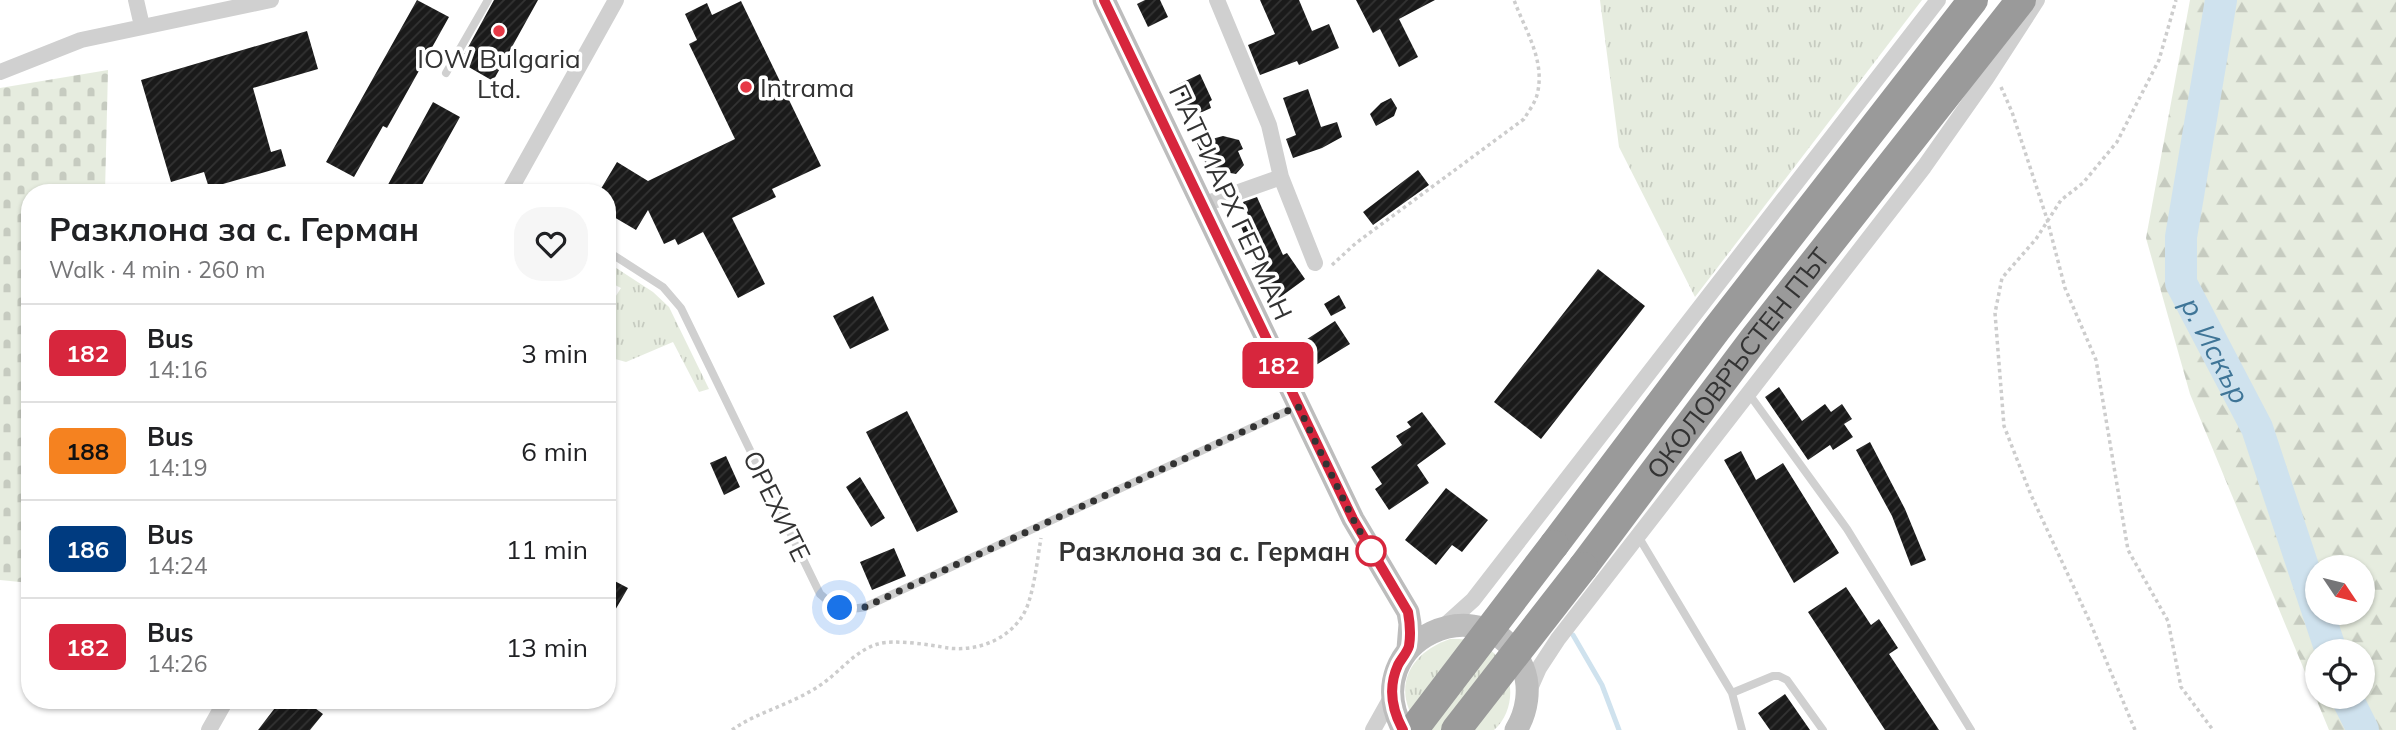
<!DOCTYPE html>
<meta charset="utf-8">
<style>
:root{--surface:#fff;--page:#f6f6f6;--text:#202124;--muted:#757577;--line:#e0e0e0}
body{margin:0;font-family:Mulish,sans-serif;background:var(--page);color:var(--text);height:100vh;display:flex;flex-direction:column;font-size:26px;white-space:nowrap}
*{box-sizing:border-box;margin:0}
p{font-size:23px;color:var(--muted)}
.icon{flex:none;width:38px;height:38px;fill:none;stroke:currentColor;stroke-width:2;stroke-linecap:round;stroke-linejoin:round}
.map{position:relative;flex:1;overflow:hidden}
.details{position:absolute;left:21px;top:184px;width:595px;height:525px;display:flex;flex-direction:column;background:var(--surface);border-radius:28px;box-shadow:0 2px 5px #0004}
.details>*{flex:none}
.badge{padding:0 14px;border-radius:10px;font-size:24px;line-height:46px}
.needle{width:46px;rotate:125deg}
.controls{position:absolute;left:2305px;top:555px;display:grid;gap:14px}
.controls a{display:grid;place-items:center;width:70px;height:70px;border-radius:50%;background:var(--surface);box-shadow:0 2px 5px #0004;font-size:35px}
.you{position:absolute;width:35px;height:35px;margin:-18px;border:5px solid #fff;border-radius:50%;background:#1a73e8;box-shadow:0 0 0 10px #1a73e833}
.map>.badge{position:absolute;translate:-50% -50%;box-shadow:0 0 0 4px #fff}
.round{display:grid;place-items:center;flex:none;width:74px;height:74px;border-radius:28px;background:var(--page)}
.overview{display:flex;align-items:center;justify-content:space-between;height:119px;padding:0 28px}
h1{font-size:33px;font-weight:700;line-height:52px}
ul{padding:0;list-style:none}
li{display:flex;align-items:center;gap:21px;height:98px;padding:0 28px;border-top:2px solid var(--line)}
li div{flex:1}
li b{display:block;font-size:26px}
li em{font-style:normal}
li .badge{min-width:77px;font-weight:700;text-align:center}
.map>svg:first-child{display:block}
.grass{fill:url(#grass-tufts)}
.forest{fill:url(#forest-firs);fill-rule:evenodd}
.cemetery{fill:url(#cemetery-stones)}
.lines{fill:none;stroke-linecap:round;stroke-linejoin:round}
.stream{stroke:#cfe2ee;stroke-width:5}
.river{stroke:#cfe2ee;stroke-width:32}
.building{fill:url(#building-hatch)}
.path{stroke:#cdcdcd;stroke-width:3.5;stroke-dasharray:3.5 3.5;stroke-linecap:butt}
.lane{stroke:#d0d0d0;stroke-width:8}
.street{stroke:#d0d0d0;stroke-width:16}
.secondary{stroke:#bdbdbd;stroke-width:23}
.highway{stroke:#9a9a9a;stroke-width:30}
.highway-bridge{stroke:#9a9a9a;stroke-width:30}
.line-casing{stroke:#fff;stroke-width:16}
.line{stroke:#d7263d;stroke-width:10}
.walk{stroke:#333;stroke-width:7;stroke-dasharray:0 12.6}
.poi-dot{fill:#e63946;stroke:#fff;stroke-width:2.5}
.stop-dot{fill:#fff;stroke:#d7263d;stroke-width:3.5}
.labels{text-anchor:middle;dominant-baseline:central;stroke-width:7;stroke-linejoin:round;paint-order:stroke}
.poi-label{font-size:26px;fill:#333;stroke:#fff}
.street-label{font-size:26px;fill:#333;stroke:#fff}
.stop-label{font-size:26px;font-weight:bold;fill:#333;stroke:#fff;text-anchor:end}
.water-label{font-size:28px;font-style:italic;fill:#3f7597;stroke:#fff}
</style>
<div class="map">
<svg width="2396" height="730" viewBox="0 0 2396 730">
<defs>
<pattern id="grass-tufts" width="24" height="20" patternUnits="userSpaceOnUse" patternTransform="scale(1.75)"><rect width="24" height="20" fill="#e6ecdf"/><path d="M3 7l-1-3M5 7V3M7 7l1-3M15 17l-1-3M17 17v-4M19 17l1-3" fill="none" stroke="#c6cbc0"/></pattern>
<pattern id="forest-firs" width="22" height="20" patternUnits="userSpaceOnUse" patternTransform="scale(1.75)"><rect width="22" height="20" fill="#e6ecdf"/><path d="M5 1l3.5 6h-7zM16 11l3.5 6h-7z" fill="#c6cbc0"/></pattern>
<pattern id="cemetery-stones" width="16" height="16" patternUnits="userSpaceOnUse" patternTransform="scale(1.75)"><rect width="16" height="16" fill="#e6ecdf"/><path d="M2 7V4a2 2 0 0 1 4 0v3zM10 15v-3a2 2 0 0 1 4 0v3z" fill="#c6cbc0"/></pattern>
<pattern id="building-hatch" width="6" height="6" patternUnits="userSpaceOnUse" patternTransform="scale(1.75)"><rect width="6" height="6" fill="#1a1a1a"/><path d="M-1 1l2-2M0 6l6-6M5 7l2-2" fill="none" stroke="#333"/></pattern>
</defs>
<rect width="100%" height="100%" fill="#fff"/>
<path class="grass" d="M1600,0H1922L1695,297L1619,147Z
M607,262L653,292L669,307L709,389L699,392L673,342L626,362L608,357L607,310L621,288L607,281Z
M1450,639C1462,639 1471,639 1482,645C1514,660 1520,707 1494,730H1422C1390,693 1406,654 1450,639Z"/>
<path class="forest" d="M2190,0H2396V730H2329L2190,394L2146,238ZM2317,567H2362V612H2317ZM2317,651H2362V696H2317Z"/>
<path class="cemetery" d="M108,70L105,192H30V583L0,580V88Z"/>
<g class="lines">
<path class="stream" d="M1573,635L1602,685L1619,730"/>
<g class="river">
<path id="s1" d="M2221,0L2181,237V283L2257,428L2317,609"/>
<path d="M2318,612L2331,651"/>
<path d="M2346,696L2363,730"/>
</g>
</g>
<path class="building" d="M417,0L449,17L387,128L383,126L354,177L326,162Z
M494,0H538L493,81L460,62Z
M1145,0H1160L1168,17L1148,27L1137,4Z
M1260,0H1299L1312,31L1329,24L1339,48L1299,65L1297,61L1260,75L1248,45L1275,34Z
M1356,0H1435L1399,19L1418,57L1399,67L1380,29L1373,33Z
M741,1L821,166L772,189L776,197L732,218L765,284L738,298L703,232L678,245L675,239L664,244L648,210L636,230L607,213V192H599L617,162L648,181L735,139L689,44L697,40L685,14L707,3L712,15Z
M307,31L318,69L253,88L271,152L281,149L286,166L209,188L204,172L171,182L141,80Z
M1200,74L1212,100L1209,102L1211,108L1191,117L1177,85Z
M1308,89L1321,127L1337,122L1342,137L1322,148L1293,158L1286,139L1296,135L1283,98Z
M1391,98L1397,108L1394,116L1376,126L1370,114L1381,103Z
M433,102L460,117L418,192H384Z
M1223,136L1239,140L1243,149L1238,151L1244,165L1236,174L1208,169L1197,143Z
M1418,170L1429,185L1373,225L1363,212Z
M1257,197L1283,255L1287,253L1305,279L1279,298L1257,266L1241,227L1251,223L1243,202Z
M1598,269L1645,306L1541,439L1494,402Z
M1339,295L1346,308L1331,316L1324,304Z
M873,296L889,330L850,349L833,316Z
M1335,321L1350,344L1316,365L1301,343Z
M1779,387L1802,421L1825,404L1831,412L1842,404L1852,419L1844,424L1853,437L1833,450L1830,445L1808,460L1765,397Z
M907,411L958,512L917,532L866,432Z
M1422,412L1446,444L1417,465L1429,483L1389,510L1375,489L1382,484L1371,467L1402,445L1396,436L1411,427L1407,422Z
M1870,442L1905,509L1926,560L1911,566L1892,516L1856,450Z
M1741,451L1756,480L1783,463L1839,553L1794,583L1724,460Z
M726,456L740,487L724,495L710,463Z
M860,477L885,518L871,527L846,487Z
M1446,488L1488,520L1462,552L1452,545L1436,565L1405,540Z
M894,548L906,576L872,590L860,562Z
M607,577L628,588L607,624Z
M1846,587L1871,625L1879,619L1898,648L1889,654L1939,730H1885L1808,612Z
M1785,694L1810,730H1770L1758,713Z
M281,700H304L323,714L310,730H258Z"/>
<g class="lines">
<path class="path" d="M2001,87L2012,112L2047,219L2065,288L2096,360L2128,550L2168,621L2181,687L2213,730
M1332,265L1356,243L1524,119C1528,112 1535,103 1537,95C1546,61 1525,30 1514,0
M732,730C760,710 796,704 826,681C842,669 858,649 878,644C894,639 931,645 948,648C979,652 1014,638 1027,607C1035,585 1037,561 1041,538
M2135,730L2090,622L2031,495L2004,426L1995,313L2002,278L2036,239L2061,200L2083,183L2117,142L2159,60L2176,0"/>
<path class="lane" d="M446,73L488,0
M607,251L663,287L681,308L820,594C834,607 846,611 865,607L1298,406
M1749,394L1847,529L1971,730
M1638,536L1732,693L1742,730
M1732,693L1773,676H1779L1787,680L1823,730"/>
<path class="street" d="M136,0L142,26
M0,72L81,40L271,0
M1281,177L1315,263
M509,192L616,0
M1202,205L1281,177L1269,125L1217,0
M1443,627L1473,600L1938,0
M1528,693L1539,668L1558,639L1924,167L1986,79L2037,0
M209,730L226,700
M1373,730L1392,696"/>
<path class="secondary" d="M1104,0L1353,519L1408,612L1410,624L1408,649
M1403,730C1355,640 1488,581 1523,668C1531,688 1527,712 1516,730"/>
<g class="highway">
<path d="M1554,545L1716,330L1973,0"/>
<path id="s2" d="M1583,567L1754,339L2021,0"/>
</g>
<path class="highway-bridge" d="M1413,730L1554,545
M1456,730L1583,567"/>
</g>
<g class="lines">
<defs>
<path id="line" d="M1104,0L1353,519L1408,612C1410,623 1411,634 1409,646C1407,653 1401,659 1398,665C1388,687 1392,710 1403,730"/>
</defs>
<use href="#line" class="line-casing"/>
<use href="#line" class="line"/>
<path class="walk" d="M840,608L854,609L865,607L1298,406L1353,519L1371,551"/>
</g>
<g class="poi-dot">
<circle cx="499" cy="31" r="7"/>
<circle cx="746" cy="87" r="7"/>
</g>
<circle class="stop-dot" cx="1371" cy="551" r="14"/>
<g class="labels">
<g class="poi-label">
<text x="499" y="58">IOW Bulgaria<tspan x="499" dy="30">Ltd.</tspan></text>
<text x="760" y="87" text-anchor="start">Intrama</text>
</g>
<g class="street-label">
<text transform="translate(1231 202) rotate(65)">ПАТРИАРХ ГЕРМАН</text>
<text stroke="none"><textPath href="#s2" startOffset="256">ОКОЛОВРЪСТЕН ПЪТ</textPath></text>
<text transform="translate(777 506) rotate(64)">ОРЕХИТЕ</text>
</g>
<g class="stop-label">
<text x="1350" y="551">Разклона за с. Герман</text>
</g>
<g class="water-label">
<text stroke="none"><textPath href="#s1" startOffset="362">р. Искър</textPath></text>
</g>
</g>
</svg>
<div class="controls">
<a><svg class="needle" viewBox="-14 -14 28 28"><path d="M0-13l5 13h-10z" fill="#e53935"/><path d="M0 13l5-13h-10z" fill="#757577"/></svg></a>
<a><svg class="icon" aria-label="locate" viewBox="0 0 24 24"><circle cx="12" cy="12" r="6"/><path d="M12 2v4M12 18v4M2 12h4M18 12h4"/></svg></a>
</div>
<div class="you" style="left:840px;top:608px"></div>
<b class="badge" style="left:1278px;top:365px;background:#d7263d;color:#fff">182</b>
<section class="details">
<div class="overview"><div><h1>Разклона за с. Герман</h1><p>Walk · 4 min · 260 m</p></div><a class="round"><svg class="icon" aria-label="heart" viewBox="0 0 24 24"><path d="M12 20l-8-8c-3-5 5-10 8-4 3-6 11-1 8 4z"/></svg></a></div>
<ul>
<li><span class="badge" style="background:#d7263d;color:#fff">182</span><div><b>Bus</b><p>14:16</p></div><em>3 min</em></li>
<li><span class="badge" style="background:#f58220;color:#111">188</span><div><b>Bus</b><p>14:19</p></div><em>6 min</em></li>
<li><span class="badge" style="background:#003b80;color:#fff">186</span><div><b>Bus</b><p>14:24</p></div><em>11 min</em></li>
<li><span class="badge" style="background:#d7263d;color:#fff">182</span><div><b>Bus</b><p>14:26</p></div><em>13 min</em></li>
</ul>
</section>
</div>
